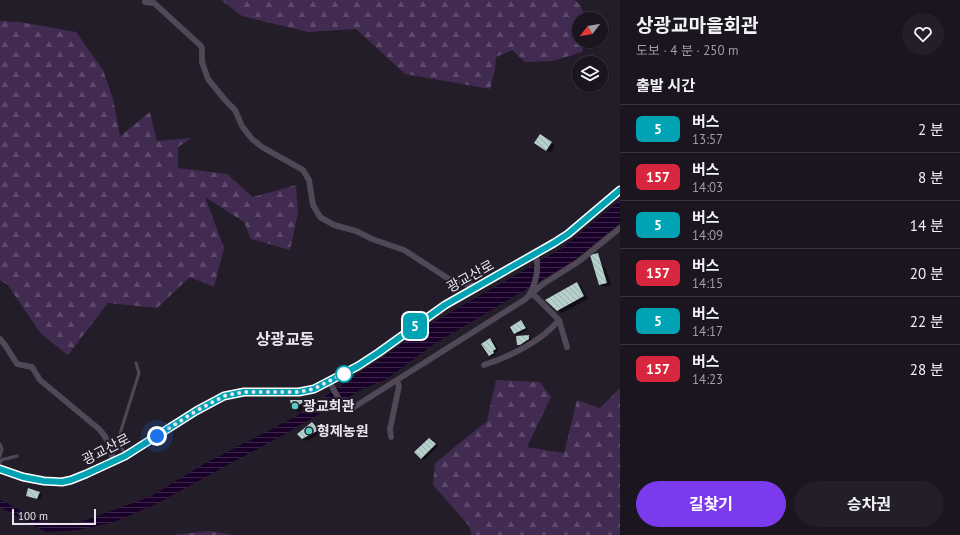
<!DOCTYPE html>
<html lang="ko">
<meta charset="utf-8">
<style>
:root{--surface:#1a151f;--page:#231e28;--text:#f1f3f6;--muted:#9f9fa4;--line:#38343d;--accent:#7c3aed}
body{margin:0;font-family:"PT Sans","Noto Sans KR",sans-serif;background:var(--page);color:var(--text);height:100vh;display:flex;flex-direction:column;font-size:15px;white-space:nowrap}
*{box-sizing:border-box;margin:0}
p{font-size:13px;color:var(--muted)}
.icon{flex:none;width:22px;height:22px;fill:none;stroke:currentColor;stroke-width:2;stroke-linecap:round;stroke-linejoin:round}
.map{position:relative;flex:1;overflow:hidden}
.details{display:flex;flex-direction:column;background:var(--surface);width:340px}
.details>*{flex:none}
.badge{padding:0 8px;border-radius:6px;font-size:14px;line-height:26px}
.needle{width:26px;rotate:239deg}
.fabs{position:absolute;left:572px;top:12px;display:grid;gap:8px}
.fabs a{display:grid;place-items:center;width:36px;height:36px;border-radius:50%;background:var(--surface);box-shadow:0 1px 3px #0004,0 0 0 1px var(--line);font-size:20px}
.scale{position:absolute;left:12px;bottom:10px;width:84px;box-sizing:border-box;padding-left:4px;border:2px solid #eae5ee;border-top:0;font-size:11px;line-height:14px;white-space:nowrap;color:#eae5ee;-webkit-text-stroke:3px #231c29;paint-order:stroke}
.you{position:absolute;width:20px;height:20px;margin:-10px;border:3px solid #fff;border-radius:50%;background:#1a73e8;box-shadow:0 0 0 6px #1a73e833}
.map>.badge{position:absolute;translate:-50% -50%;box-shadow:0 0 0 2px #fff}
h2{padding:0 16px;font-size:15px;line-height:36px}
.round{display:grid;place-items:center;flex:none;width:42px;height:42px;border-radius:21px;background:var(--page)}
.headline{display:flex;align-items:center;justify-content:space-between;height:68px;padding:0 16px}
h1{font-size:19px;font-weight:700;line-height:30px}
.button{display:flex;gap:8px;margin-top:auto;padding:8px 16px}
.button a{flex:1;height:46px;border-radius:24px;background:var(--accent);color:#fff;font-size:16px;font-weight:700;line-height:46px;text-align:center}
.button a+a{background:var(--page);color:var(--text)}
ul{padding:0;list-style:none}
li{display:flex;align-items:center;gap:12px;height:48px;padding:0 16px;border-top:1px solid var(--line)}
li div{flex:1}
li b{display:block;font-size:15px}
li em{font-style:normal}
li .badge{min-width:44px;font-weight:700;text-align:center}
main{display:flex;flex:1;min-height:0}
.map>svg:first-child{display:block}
.forest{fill:url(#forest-firs)}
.water{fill:url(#water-rules)}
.shadow{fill:#0007}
.building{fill:url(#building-back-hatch)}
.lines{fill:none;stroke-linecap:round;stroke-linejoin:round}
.service-casing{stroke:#3e3742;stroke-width:3.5}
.minor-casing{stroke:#3e3742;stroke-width:6}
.tertiary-casing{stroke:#3e3742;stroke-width:8}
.service{stroke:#514857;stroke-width:2.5}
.minor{stroke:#514857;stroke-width:5.5}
.tertiary{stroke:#514857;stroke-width:7}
.line-casing{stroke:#fff;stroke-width:9}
.line{stroke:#00a3b4;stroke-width:6}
.walk{stroke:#eae5ee;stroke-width:4;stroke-dasharray:0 7.2}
.stop-dot{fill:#fff;stroke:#00a3b4;stroke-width:2}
.poi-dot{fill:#56cec3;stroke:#231c29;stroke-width:1.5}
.labels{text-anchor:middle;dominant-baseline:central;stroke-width:4;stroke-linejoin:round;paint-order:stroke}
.street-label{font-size:14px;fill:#eae5ee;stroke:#231c29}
.poi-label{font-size:14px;font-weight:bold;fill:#eae5ee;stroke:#231c29;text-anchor:start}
.quarter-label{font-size:16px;font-weight:bold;fill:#eae5ee;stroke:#231c29}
</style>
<main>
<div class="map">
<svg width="620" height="535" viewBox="0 0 620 535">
<defs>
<pattern id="forest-firs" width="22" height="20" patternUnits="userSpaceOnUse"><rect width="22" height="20" fill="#412b51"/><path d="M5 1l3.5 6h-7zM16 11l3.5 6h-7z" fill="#5d4a6a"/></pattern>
<pattern id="water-rules" width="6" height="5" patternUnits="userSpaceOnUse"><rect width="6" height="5" fill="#190029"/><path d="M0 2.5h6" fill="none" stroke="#3b2548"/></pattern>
<pattern id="building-back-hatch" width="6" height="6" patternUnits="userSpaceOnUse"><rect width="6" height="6" fill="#b6d0cc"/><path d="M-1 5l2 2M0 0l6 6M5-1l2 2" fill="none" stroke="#9aadab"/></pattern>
</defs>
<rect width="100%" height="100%" fill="#231c29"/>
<path class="forest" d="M221,0H575L580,5L586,19H579V41H585L582,52L552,61L525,62L512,50L496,57L495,70L490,89L405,74L356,29L308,32L242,16Z
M0,21L20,22L76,32L103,70L113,99L120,136L150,112L157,141L192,138L178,147V168L227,174L253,197L296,185L298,213L290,250L251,239L244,222L205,197L224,248L214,287L190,277L157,308L108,303L68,355L41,334L7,284L0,281Z
M496,380L540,382L551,397L527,447L564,453L577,400L600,408L620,388V535H471L470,527L433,485L435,463L487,421Z
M209,531L234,535H171Z"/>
<path class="water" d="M620,200V223L572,262L434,344L385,380L362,389L290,431L158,503L114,522L78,530L46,532L0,507V500L43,521L57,525L75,524L150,497L204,464L295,417L434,322L561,249Z"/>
<path class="shadow" d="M545,138L555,145L551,153L546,150Z
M598,254L602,265L605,267L611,285L604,287L600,285Z
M577,284L581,286L588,299L562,313L557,310Z
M521,322L524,323L528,329L518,335L515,334L511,327Z
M528,336L531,338V340L523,346L518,345Z
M490,340L493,341L499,350L495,353L496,355L492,357L490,356Z
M291,401L304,402L309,406L299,412L293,409Z
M313,423L317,425L322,432L307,441L302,439Z
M430,439L438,446L424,460L421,458Z
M39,493L42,494L40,500L30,497Z"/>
<path class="building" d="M540,134L552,142L546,151L534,143Z
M598,253L607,283L599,285L590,255Z
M577,282L584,296L557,311L545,300Z
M521,320L526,328L514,334L510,327Z
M529,335V339L520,345H517L516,336Z
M490,338L496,349L493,351L494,353L489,356L481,344Z
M290,400H303L304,402L292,409Z
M312,422L319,430L302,439L297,434Z
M429,438L436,444L421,459L414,452Z
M28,488L40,492L37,499L26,496Z"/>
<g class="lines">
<defs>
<path id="service" d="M0,444L2,449L0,456
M125,455L118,440L139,373L136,363
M0,463L1,460L17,456"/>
<path id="minor" d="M145,2L154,3L200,45L202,48V62L208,79L225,100L235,110L242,126L252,139L262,147L303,170L309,180L313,205L320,217L334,225L356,231L372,239L404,250L452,281C461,284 469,283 477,287
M535,254C540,265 536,283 530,293L536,297L559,320L567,347
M0,339L5,345L17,364L32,367L40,380L99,429C108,438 112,449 113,462
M484,365C509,357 542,341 559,320
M329,381L342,405L346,409H351L524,300L543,284L578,262L620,228
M391,437L390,429L399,386L397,380"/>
<path id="tertiary" d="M0,469L23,477L44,481L62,482L71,480L86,474L125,456L196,411L224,396L244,392H299L314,389L358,366L378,353L445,305L554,243L568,234L620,190"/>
</defs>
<use href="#service" class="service-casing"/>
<use href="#minor" class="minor-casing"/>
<use href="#tertiary" class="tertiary-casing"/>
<use href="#service" class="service"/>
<use href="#minor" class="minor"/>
<use href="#tertiary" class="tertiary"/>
</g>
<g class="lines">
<defs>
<path id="line" d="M0,469L23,477L44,481L62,482L71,480L86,474L125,456L196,411L224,396L244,392H299L314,389L358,366L378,353L445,305L554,243L568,234L620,190"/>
</defs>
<use href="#line" class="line-casing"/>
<use href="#line" class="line"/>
<path class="walk" d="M157,436L196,411L224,396L244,392H299L314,389L348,371L344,374"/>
</g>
<circle class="stop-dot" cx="344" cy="374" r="8"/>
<g class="poi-dot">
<circle cx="295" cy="406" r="4"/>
<circle cx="309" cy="431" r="4"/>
</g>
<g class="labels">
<g class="street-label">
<text transform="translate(470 276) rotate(-29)">광교산로</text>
<text transform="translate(106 449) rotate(-27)">광교산로</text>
</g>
<g class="poi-label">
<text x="303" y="406">광교회관</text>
<text x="317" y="431">형제농원</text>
</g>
<g class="quarter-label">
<text x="285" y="339">상광교동</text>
</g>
</g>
</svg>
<div class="fabs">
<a><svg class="needle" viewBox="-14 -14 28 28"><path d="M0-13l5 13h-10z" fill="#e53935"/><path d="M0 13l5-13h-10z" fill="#9f9fa4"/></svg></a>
<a><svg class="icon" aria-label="layers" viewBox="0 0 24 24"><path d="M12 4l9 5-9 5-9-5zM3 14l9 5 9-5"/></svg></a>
</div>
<div class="scale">100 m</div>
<div class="you" style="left:157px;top:436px"></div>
<b class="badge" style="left:415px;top:326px;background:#00a3b4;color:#fff">5</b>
</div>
<section class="details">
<div class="headline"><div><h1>상광교마을회관</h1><p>도보 · 4 분 · 250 m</p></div><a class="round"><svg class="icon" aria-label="heart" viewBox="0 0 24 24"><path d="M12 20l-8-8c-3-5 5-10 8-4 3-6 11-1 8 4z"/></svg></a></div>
<h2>출발 시간</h2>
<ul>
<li><span class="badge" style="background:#00a3b4;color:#fff">5</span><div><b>버스</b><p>13:57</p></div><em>2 분</em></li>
<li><span class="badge" style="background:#d7263d;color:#fff">157</span><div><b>버스</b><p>14:03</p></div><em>8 분</em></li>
<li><span class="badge" style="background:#00a3b4;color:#fff">5</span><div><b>버스</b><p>14:09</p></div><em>14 분</em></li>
<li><span class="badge" style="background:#d7263d;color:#fff">157</span><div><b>버스</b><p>14:15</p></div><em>20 분</em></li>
<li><span class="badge" style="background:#00a3b4;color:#fff">5</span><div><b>버스</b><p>14:17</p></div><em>22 분</em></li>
<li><span class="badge" style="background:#d7263d;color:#fff">157</span><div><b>버스</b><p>14:23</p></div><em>28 분</em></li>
</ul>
<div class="button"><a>길찾기</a><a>승차권</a></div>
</section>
</main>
